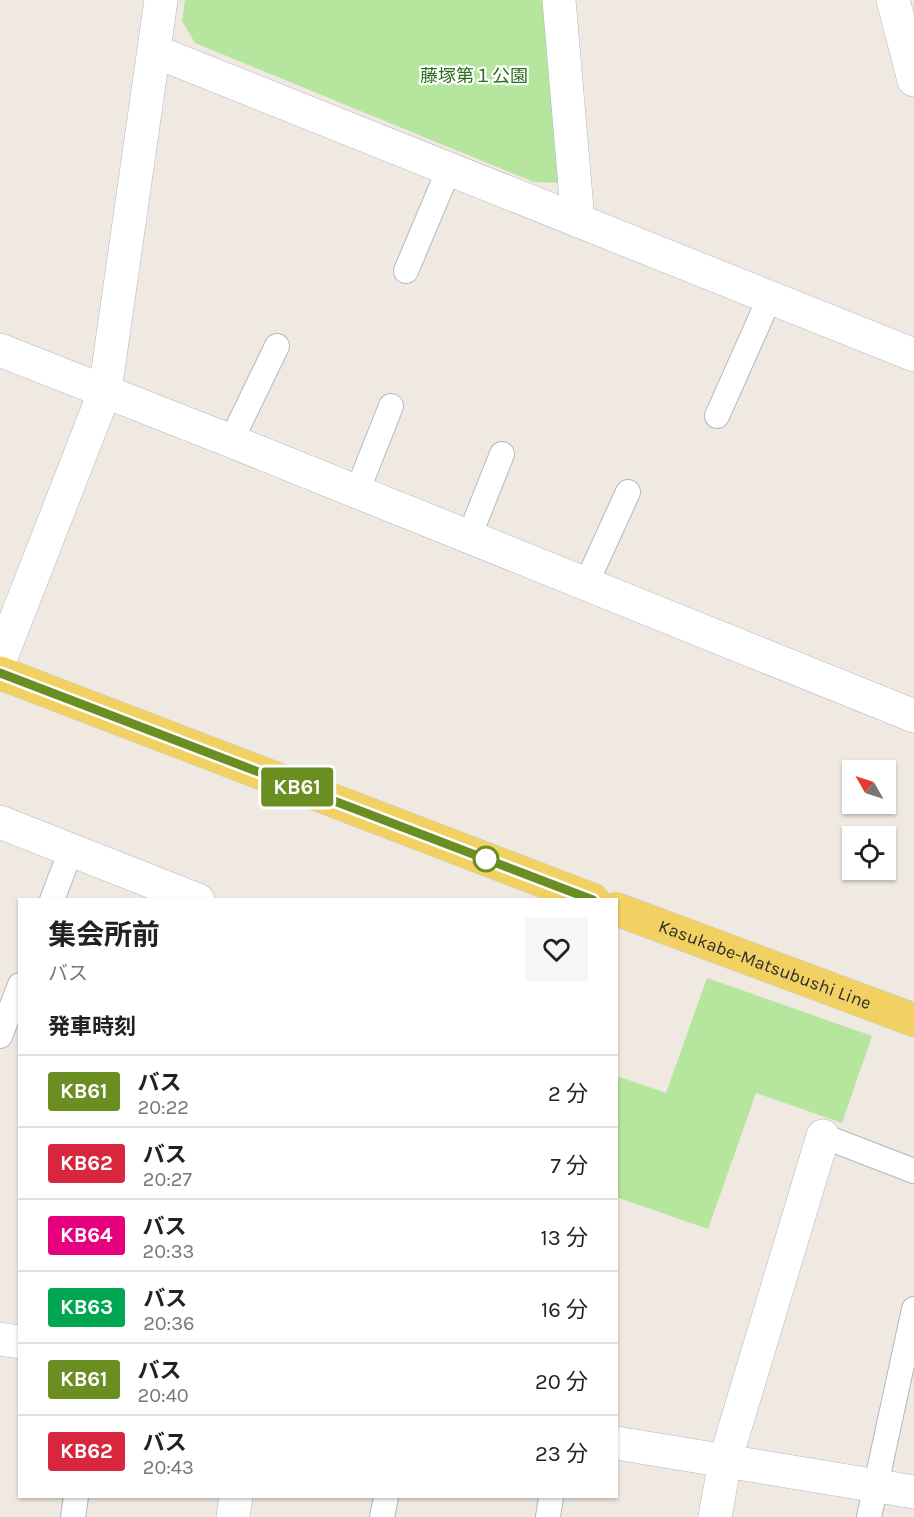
<!DOCTYPE html>
<html lang="ja">
<meta charset="utf-8">
<style>
:root{--surface:#fff;--page:#f6f6f6;--text:#222;--muted:#767676;--line:#e0e0e0}
body{margin:0;font-family:Karla,"Noto Sans JP",sans-serif;background:var(--page);color:var(--text);height:100vh;display:flex;flex-direction:column;font-size:22px;white-space:nowrap}
*{box-sizing:border-box;margin:0}
p{font-size:20px;color:var(--muted)}
.icon{flex:none;width:33px;height:33px;fill:none;stroke:currentColor;stroke-width:2;stroke-linecap:round;stroke-linejoin:round}
.map{position:relative;flex:1;overflow:hidden}
.drawer{position:absolute;left:18px;top:898px;width:600px;height:600px;display:flex;flex-direction:column;background:var(--surface);border-radius:0px;box-shadow:0 2px 4px #0004}
.drawer>*{flex:none}
.badge{padding:0 12px;border-radius:4px;font-size:21px;line-height:39px}
.needle{width:39px;rotate:309deg}
.tools{position:absolute;left:842px;top:760px;display:grid;gap:12px}
.tools a{display:grid;place-items:center;width:54px;height:54px;border-radius:0px;background:var(--surface);box-shadow:0 2px 4px #0004;font-size:30px}
.map>.badge{position:absolute;translate:-50% -50%;box-shadow:0 0 0 3px #fff}
h2{padding:0 30px;font-size:22px;line-height:54px}
.round{display:grid;place-items:center;flex:none;width:63px;height:63px;border-radius:0px;background:var(--page)}
.headline{display:flex;align-items:center;justify-content:space-between;height:102px;padding:0 30px}
h1{font-size:28px;font-weight:700;line-height:45px}
ul{padding:0;list-style:none}
li{display:flex;align-items:center;gap:18px;height:72px;padding:0 30px;border-top:2px solid var(--line)}
li div{flex:1}
li b{display:block;font-size:22px}
li em{font-style:normal}
li .badge{min-width:66px;font-weight:700;text-align:center}
.map>svg:first-child{display:block}
.green{fill:#b6e59e}
.lines{fill:none;stroke-linecap:round;stroke-linejoin:round}
.lane-casing{stroke:#b4b7c1;stroke-width:26}
.street-casing{stroke:#b4b7c1;stroke-width:34}
.primary-casing{stroke:#c9c9c9;stroke-width:34}
.lane{stroke:#fff;stroke-width:24}
.street{stroke:#fff;stroke-width:33}
.primary{stroke:#f2d163;stroke-width:33}
.line-casing{stroke:#fff;stroke-width:14}
.line{stroke:#6b8e23;stroke-width:9}
.stop-dot{fill:#fff;stroke:#6b8e23;stroke-width:3}
.labels{text-anchor:middle;dominant-baseline:central;stroke-width:4.5;stroke-linejoin:round;paint-order:stroke}
.park-label{font-size:18px;fill:#2c6e1b;stroke:#fff}
.street-label{font-size:18px;fill:#2e2e2e;stroke:#fff}
</style>
<div class="map">
<svg width="914" height="1517" viewBox="0 0 914 1517">
<rect width="100%" height="100%" fill="#efe9e1"/>
<path class="green" d="M185,0H542L563,183L534,182L195,43L182,21Z
M707,978L872,1036L842,1123L756,1093L708,1229L616,1197L617,1076L666,1093Z"/>
<g class="lines">
<defs>
<path id="lane" d="M406,271L449,169
M717,416L770,297
M231,441L277,346
M357,492L391,406
M469,537L502,454
M586,584L628,492
M52,900L71,850
M0,1036L20,985
M823,1136L914,1171
M73,1517L76,1497
M382,1517L386,1497
M548,1517L551,1497
M869,1517L914,1309"/>
<path id="street" d="M559,0L578,221
M893,0L914,80
M154,51L914,355
M0,350L231,441L914,716
M0,660L105,391L161,0
M0,822L198,900
M0,1339L20,1342
M616,1443L914,1492
M233,1517L236,1497
M715,1517L725,1461L823,1136"/>
<g id="primary">
<path d="M0,673L593,900"/>
<path id="s1" d="M616,909L914,1020"/>
</g>
</defs>
<use href="#lane" class="lane-casing"/>
<use href="#street" class="street-casing"/>
<use href="#primary" class="primary-casing"/>
<use href="#lane" class="lane"/>
<use href="#street" class="street"/>
<use href="#primary" class="primary"/>
</g>
<g class="lines">
<defs>
<path id="line" d="M0,673L593,900"/>
</defs>
<use href="#line" class="line-casing"/>
<use href="#line" class="line"/>
</g>
<circle class="stop-dot" cx="486" cy="859" r="12"/>
<g class="labels">
<g class="park-label">
<text x="474" y="76">藤塚第１公園</text>
</g>
<g class="street-label">
<text stroke="none"><textPath href="#s1" startOffset="159">Kasukabe-Matsubushi Line</textPath></text>
</g>
</g>
</svg>
<div class="tools">
<a><svg class="needle" viewBox="-14 -14 28 28"><path d="M0-13l5 13h-10z" fill="#e53935"/><path d="M0 13l5-13h-10z" fill="#767676"/></svg></a>
<a><svg class="icon" aria-label="locate" viewBox="0 0 24 24"><circle cx="12" cy="12" r="6"/><path d="M12 2v4M12 18v4M2 12h4M18 12h4"/></svg></a>
</div>
<b class="badge" style="left:297px;top:787px;background:#6b8e23;color:#fff">KB61</b>
<section class="drawer">
<div class="headline"><div><h1>集会所前</h1><p>バス</p></div><a class="round"><svg class="icon" aria-label="heart" viewBox="0 0 24 24"><path d="M12 20l-8-8c-3-5 5-10 8-4 3-6 11-1 8 4z"/></svg></a></div>
<h2>発車時刻</h2>
<ul>
<li><span class="badge" style="background:#6b8e23;color:#fff">KB61</span><div><b>バス</b><p>20:22</p></div><em>2 分</em></li>
<li><span class="badge" style="background:#d7263d;color:#fff">KB62</span><div><b>バス</b><p>20:27</p></div><em>7 分</em></li>
<li><span class="badge" style="background:#e6007e;color:#fff">KB64</span><div><b>バス</b><p>20:33</p></div><em>13 分</em></li>
<li><span class="badge" style="background:#00a651;color:#fff">KB63</span><div><b>バス</b><p>20:36</p></div><em>16 分</em></li>
<li><span class="badge" style="background:#6b8e23;color:#fff">KB61</span><div><b>バス</b><p>20:40</p></div><em>20 分</em></li>
<li><span class="badge" style="background:#d7263d;color:#fff">KB62</span><div><b>バス</b><p>20:43</p></div><em>23 分</em></li>
</ul>
</section>
</div>
